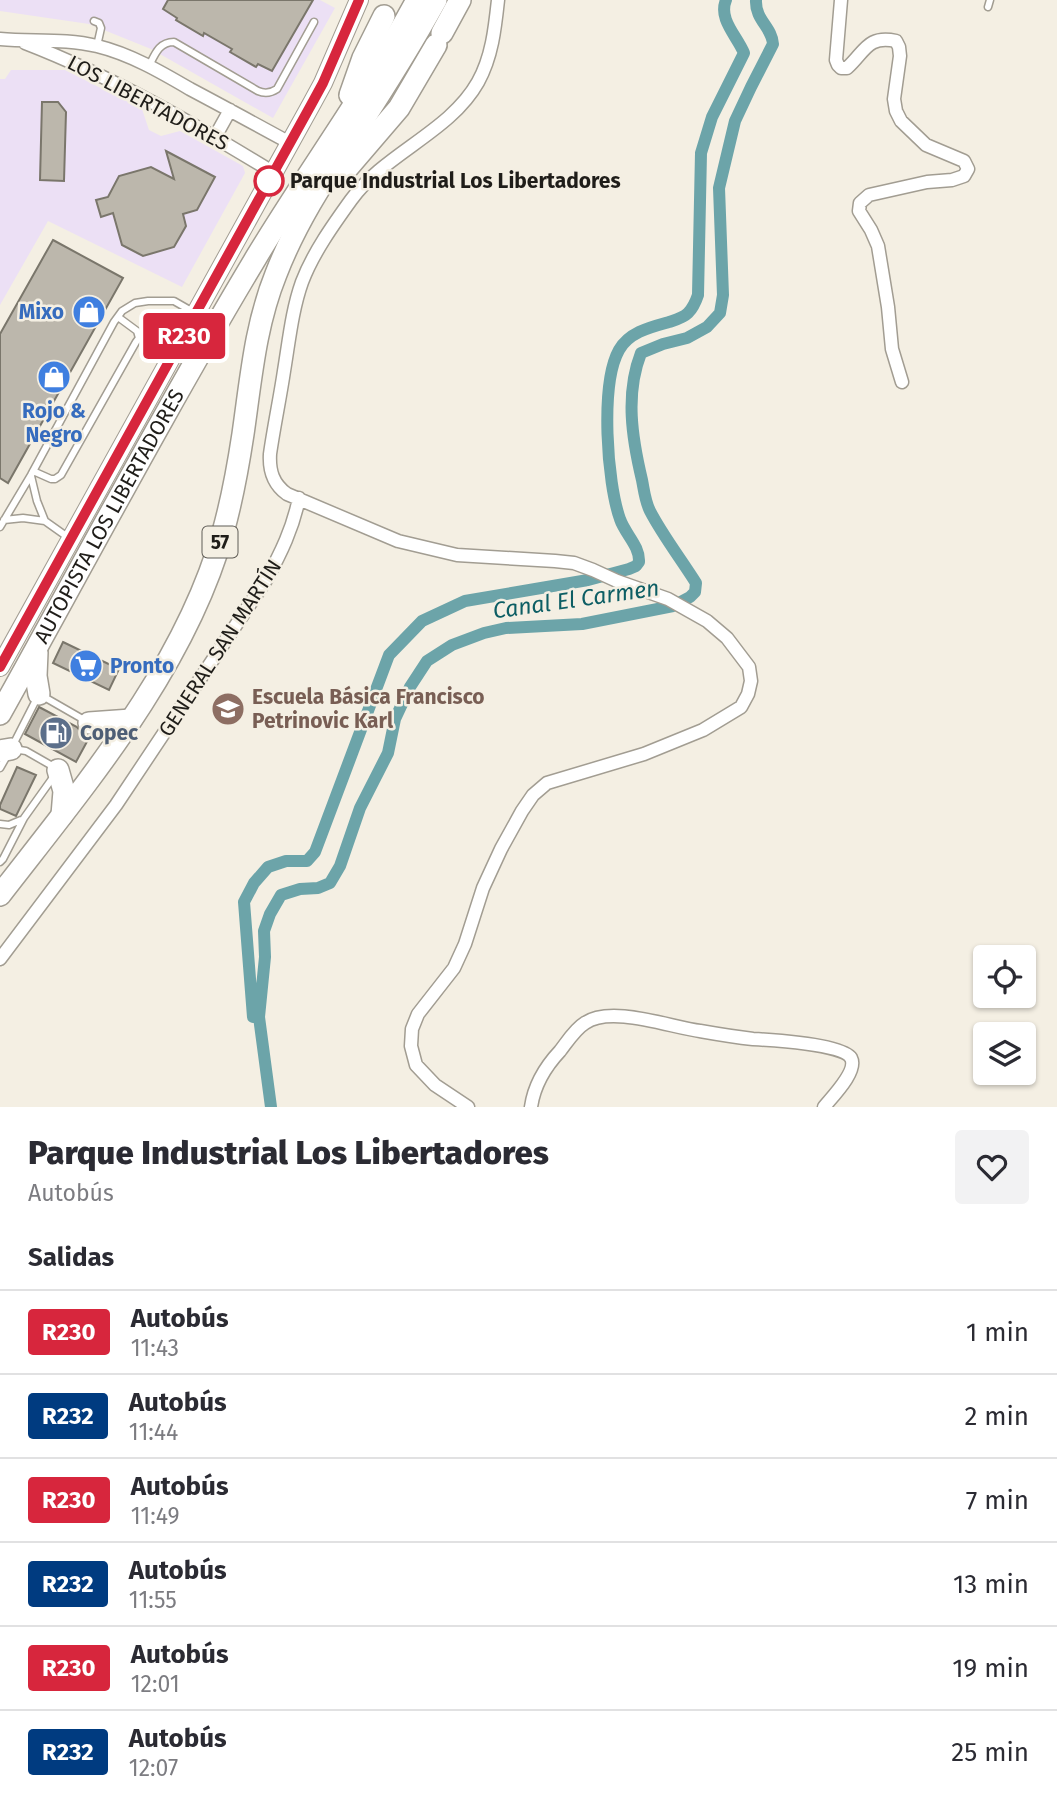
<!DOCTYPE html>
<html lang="es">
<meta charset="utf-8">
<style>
:root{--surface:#fff;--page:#f2f2f3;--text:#2b2b33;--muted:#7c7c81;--line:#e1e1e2}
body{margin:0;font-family:"Fira Sans",sans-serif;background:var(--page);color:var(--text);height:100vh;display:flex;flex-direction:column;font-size:26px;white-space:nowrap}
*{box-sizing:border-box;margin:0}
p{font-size:23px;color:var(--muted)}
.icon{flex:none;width:38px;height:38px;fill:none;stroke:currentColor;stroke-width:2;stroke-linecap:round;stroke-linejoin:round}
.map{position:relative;height:1107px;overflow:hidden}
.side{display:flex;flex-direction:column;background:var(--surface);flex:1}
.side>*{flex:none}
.badge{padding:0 14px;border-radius:5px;font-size:24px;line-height:46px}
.tools{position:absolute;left:973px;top:945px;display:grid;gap:14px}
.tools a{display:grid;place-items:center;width:63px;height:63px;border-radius:7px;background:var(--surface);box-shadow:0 2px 5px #0004;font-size:35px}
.map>.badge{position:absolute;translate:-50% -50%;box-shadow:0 0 0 4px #fff}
h2{padding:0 28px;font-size:26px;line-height:63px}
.round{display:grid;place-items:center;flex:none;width:74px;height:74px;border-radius:7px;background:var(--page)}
.headline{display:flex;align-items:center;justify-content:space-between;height:119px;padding:0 28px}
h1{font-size:33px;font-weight:800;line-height:52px}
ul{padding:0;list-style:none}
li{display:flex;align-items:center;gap:21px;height:84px;padding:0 28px;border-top:2px solid var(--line)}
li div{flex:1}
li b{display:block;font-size:26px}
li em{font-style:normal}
li .badge{min-width:77px;font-weight:700;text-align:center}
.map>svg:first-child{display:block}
.industrial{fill:#ece0f5}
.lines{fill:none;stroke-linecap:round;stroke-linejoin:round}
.canal{stroke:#6ca4a9;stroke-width:12}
.building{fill:#bcb7ac;stroke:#7a766b;stroke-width:2}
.lane-casing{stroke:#a29d92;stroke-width:9}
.street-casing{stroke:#a29d92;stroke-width:15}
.secondary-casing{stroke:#a29d92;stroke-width:20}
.highway-casing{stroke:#a29d92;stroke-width:24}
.lane{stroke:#fff;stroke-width:6}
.street{stroke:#fff;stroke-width:12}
.secondary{stroke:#fff;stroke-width:18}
.highway{stroke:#fff;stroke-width:21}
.line-casing{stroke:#fff;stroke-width:16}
.line{stroke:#d7263d;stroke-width:10}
.stop-dot{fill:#fff;stroke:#d7263d;stroke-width:3.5}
.labels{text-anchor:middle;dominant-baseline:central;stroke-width:5;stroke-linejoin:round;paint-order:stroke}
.shield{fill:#f4efe3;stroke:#5f5c56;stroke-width:2}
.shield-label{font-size:19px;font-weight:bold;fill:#1f1d19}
.street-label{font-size:21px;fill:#1f1d19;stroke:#f4efe3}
.stop-label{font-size:21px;font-weight:bold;fill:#1f1d19;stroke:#f4efe3;text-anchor:start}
.shop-label{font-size:21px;font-weight:bold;fill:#366cbe;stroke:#f4efe3;text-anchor:end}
.education-label{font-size:21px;font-weight:bold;fill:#785e54;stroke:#f4efe3;text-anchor:start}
.service-label{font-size:21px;font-weight:bold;fill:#4e5e75;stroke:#f4efe3;text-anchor:start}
.water-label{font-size:23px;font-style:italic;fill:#0d5e64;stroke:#f4efe3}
</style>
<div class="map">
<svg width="1057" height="1107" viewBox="0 0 1057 1107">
<rect width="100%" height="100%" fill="#f4efe3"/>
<path class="industrial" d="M0,0H320L335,8L273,118L151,49L89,24L0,11Z
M11,70H65L142,109L149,130L161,136L180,131L243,166L245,173L182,287L48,221L0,305V79H5Z"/>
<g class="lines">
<path class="canal" d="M253,1017L244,902L254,883L268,867L286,861H307L315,852L389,655L422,621L465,601L588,580L629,569L636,566L639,562C640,546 625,534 620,519C607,483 600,384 619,350C629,332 651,327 669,322C675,320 683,318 688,313C693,308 696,301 698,295L701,153L712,117L744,53C737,36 718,19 726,0
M271,1107L259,1017L265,957L264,931L270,914L281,895L300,889L318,888L330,883L340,866L360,808L388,753L395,719L410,687L427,661L452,645L484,633L506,628L582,624L673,606L690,597L695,592L696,583C681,559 663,536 650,511C645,501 644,490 642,480C632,438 625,394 641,353L663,344L687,338L707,327L720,313L723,295L719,188L735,121L751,87L773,44C772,27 755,20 756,0"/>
</g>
<path class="building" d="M168,0H313L272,71L258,64L256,67L230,52L232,49L204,33L203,36L176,20L177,18L163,9Z
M42,102H58L66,112L64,181L40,180Z
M166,151L215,177L197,210L183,214L186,226L174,247L143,256L122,245L113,213L101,217L96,200L108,197L119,176L151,167L174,179Z
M53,240L123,278L8,483L0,478V334Z
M63,642L119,669L109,690L53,663Z
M39,707L77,727L83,734L90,736L76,762L25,734Z
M17,767L36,775L16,816L0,809V805Z"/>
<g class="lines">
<defs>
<path id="lane" d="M988,7L990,0
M94,21L99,23L101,28L97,46
M149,66C155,54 159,42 174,42L258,91C265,94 271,93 277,89L314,22
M33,471L51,479H55L61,475L136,342L139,338L137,331L118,317
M31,476L37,501L45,521L69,538
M4,520L23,518L45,521
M0,527L31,475L114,322L122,311L135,303L148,301H174L195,313
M13,745L39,694L86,721
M13,749L26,751L54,767
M0,768L8,754
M0,824L9,825L21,820
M0,862L3,859L24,818L54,776"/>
<path id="street" d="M841,0L836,60L838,65L841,68H847C865,52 867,35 896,41L899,47L900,56L894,99L896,111L901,121L926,145L964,161L968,169L964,176L952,180L927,182L869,195L860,203L859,211L871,230L878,246L888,307L892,349L902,382
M0,39C32,42 65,38 97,46C130,54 161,72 190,89C224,107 257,125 290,143
M25,43C113,77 194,124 274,173
M215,137L230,110
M0,959L116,805L266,580C281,553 293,528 299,498
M468,1107L435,1085L416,1065L411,1046L412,1029L418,1014L454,968L465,944L483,888L501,849L522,811L533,795L547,783L644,754L703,730L741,707L748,694L751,681L749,667L727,638L707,621L668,599L617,581L593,570L574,563L555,561L457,555L398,541L287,494C273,484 269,471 270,454C274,426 280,398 284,371C289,341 292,310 302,282C313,253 333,225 351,200C385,153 450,132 478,82C492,57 495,28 498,0
M531,1107C534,1086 545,1067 560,1051C567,1042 575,1029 585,1023C611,1005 670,1027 700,1031C717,1034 735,1037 753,1039C771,1040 843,1044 851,1058C858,1071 833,1096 824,1107"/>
<path id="secondary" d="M0,667L311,105L323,83L359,0"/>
<g id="highway">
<path d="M442,33L460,0"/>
<path d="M350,95L363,58L384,16"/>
<path d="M339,178L399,108L436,45"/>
<path d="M37,652L36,676L39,694"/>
<path id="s1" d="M0,714C85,561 167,406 257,256C309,170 369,89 417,0"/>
<path d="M89,723L131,720"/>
<path d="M0,751L11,749"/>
<path d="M58,770L64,791L62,815"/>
<path d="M0,895C85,785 185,668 223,532C232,500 238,467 243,434C251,379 255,326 276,274C296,222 326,177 356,131C384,88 411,45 436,0"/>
</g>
</defs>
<use href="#lane" class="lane-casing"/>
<use href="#street" class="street-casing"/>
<use href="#secondary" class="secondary-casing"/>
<use href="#highway" class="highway-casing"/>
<use href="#lane" class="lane"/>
<use href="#street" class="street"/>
<use href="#secondary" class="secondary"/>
<use href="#highway" class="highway"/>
</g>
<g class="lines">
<defs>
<path id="line" d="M0,667L311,105L323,83L359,0"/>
</defs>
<use href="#line" class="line-casing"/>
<use href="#line" class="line"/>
</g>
<defs>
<symbol id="shop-disc" viewBox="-11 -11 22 22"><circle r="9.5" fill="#3f7fe0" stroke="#f4efe3"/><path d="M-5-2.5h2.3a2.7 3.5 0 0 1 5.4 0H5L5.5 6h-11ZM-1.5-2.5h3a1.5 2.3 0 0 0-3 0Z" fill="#fff"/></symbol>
<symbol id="supermarket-disc" viewBox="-11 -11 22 22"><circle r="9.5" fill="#3f7fe0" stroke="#f4efe3"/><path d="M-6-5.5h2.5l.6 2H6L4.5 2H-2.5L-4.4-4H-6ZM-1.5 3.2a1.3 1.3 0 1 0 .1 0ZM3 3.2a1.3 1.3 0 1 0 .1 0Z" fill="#fff"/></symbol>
<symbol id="school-disc" viewBox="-11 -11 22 22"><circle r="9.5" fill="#8d6e63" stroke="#f4efe3"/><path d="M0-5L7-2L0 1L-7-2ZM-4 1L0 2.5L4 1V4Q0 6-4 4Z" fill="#fff"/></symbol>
<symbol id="fuel-disc" viewBox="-11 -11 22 22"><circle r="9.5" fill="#5c6f8a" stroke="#f4efe3"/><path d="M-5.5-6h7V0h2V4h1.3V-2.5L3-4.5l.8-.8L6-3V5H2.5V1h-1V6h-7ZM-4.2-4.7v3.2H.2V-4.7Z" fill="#fff"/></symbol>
</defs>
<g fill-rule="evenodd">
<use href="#shop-disc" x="70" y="293" width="38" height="38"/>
<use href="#shop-disc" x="35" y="358" width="38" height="38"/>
<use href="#supermarket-disc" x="67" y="647" width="38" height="38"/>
<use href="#school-disc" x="209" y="690" width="38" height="38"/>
<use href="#fuel-disc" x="37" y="714" width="38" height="38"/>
</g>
<circle class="stop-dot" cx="269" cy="181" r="14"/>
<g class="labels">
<rect class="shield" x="202.5" y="526.5" width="35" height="31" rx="5"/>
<g class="shield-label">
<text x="220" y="542">57</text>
</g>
<g class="street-label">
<text transform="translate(148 103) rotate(28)">LOS LIBERTADORES</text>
<text stroke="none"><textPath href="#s1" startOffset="226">AUTOPISTA LOS LIBERTADORES</textPath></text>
<text transform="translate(220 648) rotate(-57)">GENERAL SAN MARTÍN</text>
</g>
<g class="stop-label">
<text x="290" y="181">Parque Industrial Los Libertadores</text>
</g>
<g class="shop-label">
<text x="64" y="312">Mixo</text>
<text x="54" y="411" text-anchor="middle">Rojo &amp;<tspan x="54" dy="24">Negro</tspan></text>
<text x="110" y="666" text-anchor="start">Pronto</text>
</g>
<g class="education-label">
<text x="252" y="697">Escuela Básica Francisco<tspan x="252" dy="24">Petrinovic Karl</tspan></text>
</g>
<g class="service-label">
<text x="80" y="733">Copec</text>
</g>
<g class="water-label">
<text transform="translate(576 599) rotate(-8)">Canal El Carmen</text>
</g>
</g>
</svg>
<div class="tools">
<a><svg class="icon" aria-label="locate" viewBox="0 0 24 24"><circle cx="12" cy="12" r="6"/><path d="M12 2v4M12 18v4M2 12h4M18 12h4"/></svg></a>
<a><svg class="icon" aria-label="layers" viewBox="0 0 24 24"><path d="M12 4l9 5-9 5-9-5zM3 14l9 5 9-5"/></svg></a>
</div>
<b class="badge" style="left:184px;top:336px;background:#d7263d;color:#fff">R230</b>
</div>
<section class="side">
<div class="headline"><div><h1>Parque Industrial Los Libertadores</h1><p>Autobús</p></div><a class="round"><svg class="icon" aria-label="heart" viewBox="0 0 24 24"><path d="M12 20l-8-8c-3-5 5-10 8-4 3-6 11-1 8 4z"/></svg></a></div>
<h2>Salidas</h2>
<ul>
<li><span class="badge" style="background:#d7263d;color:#fff">R230</span><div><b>Autobús</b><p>11:43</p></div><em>1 min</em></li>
<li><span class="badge" style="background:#003b80;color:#fff">R232</span><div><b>Autobús</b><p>11:44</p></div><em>2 min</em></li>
<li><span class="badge" style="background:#d7263d;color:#fff">R230</span><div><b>Autobús</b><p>11:49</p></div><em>7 min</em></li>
<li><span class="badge" style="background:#003b80;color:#fff">R232</span><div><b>Autobús</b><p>11:55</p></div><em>13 min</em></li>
<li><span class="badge" style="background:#d7263d;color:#fff">R230</span><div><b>Autobús</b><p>12:01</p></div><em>19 min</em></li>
<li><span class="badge" style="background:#003b80;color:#fff">R232</span><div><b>Autobús</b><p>12:07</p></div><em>25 min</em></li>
</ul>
</section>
